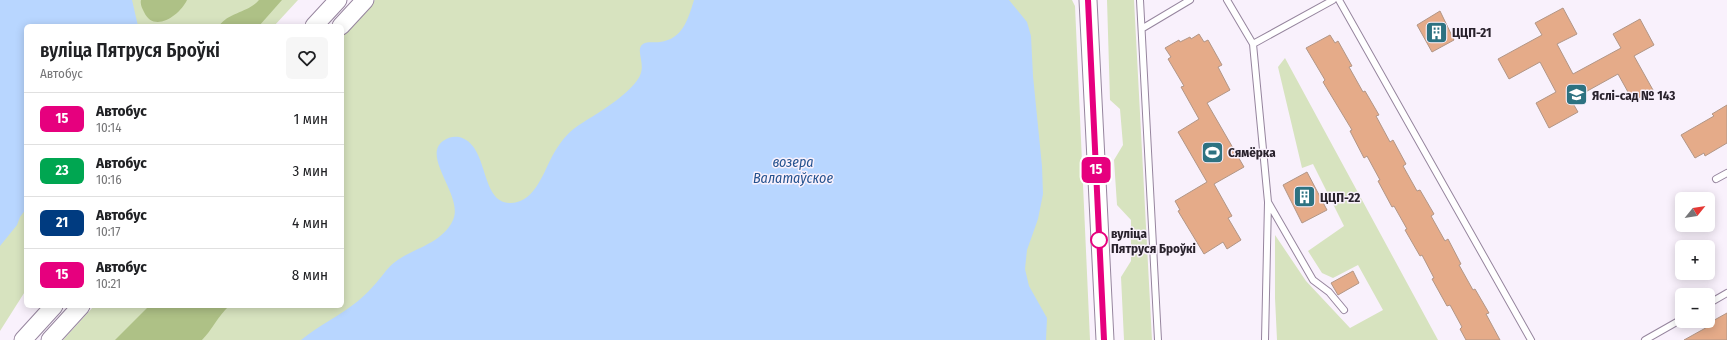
<!DOCTYPE html>
<html lang="ru">
<meta charset="utf-8">
<style>
:root{--surface:#fff;--page:#f6f6f6;--text:#202124;--muted:#757577;--line:#e0e0e0}
body{margin:0;font-family:"Fira Sans Condensed",sans-serif;background:var(--page);color:var(--text);height:100vh;display:flex;flex-direction:column;font-size:15px;white-space:nowrap}
*{box-sizing:border-box;margin:0}
p{font-size:13px;color:var(--muted)}
.icon{flex:none;width:22px;height:22px;fill:none;stroke:currentColor;stroke-width:2;stroke-linecap:round;stroke-linejoin:round}
.map{position:relative;flex:1;overflow:hidden}
.panel{position:absolute;left:24px;top:24px;width:320px;height:284px;display:flex;flex-direction:column;background:var(--surface);border-radius:6px;box-shadow:0 2px 10px #0003}
.panel>*{flex:none}
.badge{padding:0 8px;border-radius:6px;font-size:14px;line-height:26px}
.needle{width:26px;rotate:60deg}
.fabs{position:absolute;left:1675px;top:192px;display:grid;gap:8px}
.fabs a{display:grid;place-items:center;width:40px;height:40px;border-radius:6px;background:var(--surface);box-shadow:0 2px 10px #0003;font-size:20px}
.map>.badge{position:absolute;translate:-50% -50%;box-shadow:0 0 0 2px #fff}
.round{display:grid;place-items:center;flex:none;width:42px;height:42px;border-radius:6px;background:var(--page)}
.headline{display:flex;align-items:center;justify-content:space-between;height:68px;padding:0 16px}
h1{font-size:19px;font-weight:600;line-height:30px}
ul{padding:0;list-style:none}
li{display:flex;align-items:center;gap:12px;height:52px;padding:0 16px;border-top:1px solid var(--line)}
li div{flex:1}
li b{display:block;font-size:15px}
li em{font-style:normal}
li .badge{min-width:44px;font-weight:700;text-align:center}
.map>svg:first-child{display:block}
.green{fill:#d7e3bf}
.forest{fill:#aec186}
.water{fill:#b8d6ff}
.building{fill:#e5ab89;stroke:#b29686}
.lines{fill:none;stroke-linecap:round;stroke-linejoin:round}
.lane-casing{stroke:#96859e;stroke-width:8}
.secondary-casing{stroke:#96859e;stroke-width:19}
.lane{stroke:#fff;stroke-width:6}
.secondary{stroke:#fff;stroke-width:17}
.line-casing{stroke:#fff;stroke-width:9}
.line{stroke:#e6007e;stroke-width:6}
.stop-dot{fill:#fff;stroke:#e6007e;stroke-width:2}
.labels{text-anchor:middle;dominant-baseline:central;stroke-width:3;stroke-linejoin:round;paint-order:stroke}
.poi-label{font-size:13px;font-weight:bold;fill:#29222c;stroke:#f9f1fc;text-anchor:start}
.stop-label{font-size:13px;font-weight:bold;fill:#29222c;stroke:#f9f1fc;text-anchor:start}
.water-label{font-size:14px;font-style:italic;fill:#24528f;stroke:#f9f1fc}
</style>
<div class="map">
<svg width="1727" height="340" viewBox="0 0 1727 340">
<rect width="100%" height="100%" fill="#f9f1fc"/>
<path class="green" d="M0,0H298L274,26H26V290L0,331Z
M375,0H1072L1075,6L1090,340H63L94,306H342V36Z
M1107,0H1134L1152,340H1124L1121,277L1131,261V220L1117,205L1114,160L1123,145L1120,109L1110,100Z
M1285,58L1438,340H1277L1275,298V235L1306,281L1350,328L1383,310L1358,265L1333,278L1322,273L1308,251L1344,226L1313,164L1302,168L1278,67Z"/>
<path class="forest" d="M141,0H187C180,15 154,34 144,12C142,8 140,4 141,0Z
M259,0H282L259,26H219C229,12 248,13 259,0Z
M149,306H229C218,316 212,330 202,340H115Z"/>
<path class="water" d="M0,0H132L138,26H26V209L20,217L17,225L0,246Z
M694,0H1009L1027,22L1031,36L1033,76L1042,166L1043,194L1038,219L1027,250L1025,269L1029,286L1047,318L1046,340H301C319,325 340,316 358,301C365,295 371,289 377,282C383,275 388,267 395,262C413,248 442,244 453,220C464,196 421,157 443,141C448,137 454,136 459,137C490,144 479,204 511,203C536,202 544,170 554,153C558,146 563,139 568,134C575,127 582,123 590,118C604,110 630,92 638,79C648,65 634,50 643,44C648,41 654,43 660,42C683,39 688,19 694,0Z"/>
<path class="building" d="M1563,8L1577,34L1557,44L1573,74L1621,48L1613,34L1640,19L1654,45L1634,56L1653,90L1633,101L1618,74L1571,100L1578,112L1549,128L1536,103L1556,92L1540,62L1509,79L1498,59L1542,35L1535,23Z
M1440,11L1454,40L1432,52L1417,25Z
M1199,34L1204,42L1208,40L1222,65L1218,67L1230,90L1207,103L1244,167L1214,184L1232,216L1228,218L1241,240L1227,249L1223,242L1204,254L1178,211L1180,210L1175,201L1207,182L1178,132L1199,119L1181,87L1184,86L1168,59L1171,57L1165,48L1179,40L1180,42L1190,37L1191,39Z
M1330,35L1335,43L1338,41L1352,66L1349,67L1363,92L1365,91L1379,115L1376,116L1390,142L1393,140L1406,164L1403,166L1417,191L1420,190L1434,214L1431,216L1445,241L1448,239L1461,264L1459,265L1473,290L1475,289L1489,313L1486,314L1500,340H1466L1460,329L1462,327L1450,305L1447,306L1432,279L1434,278L1422,255L1420,256L1405,230L1407,229L1394,206L1392,207L1378,181L1380,180L1367,156L1364,158L1350,131L1352,130L1323,82L1325,80L1306,48Z
M1727,105V143L1705,156L1704,153L1695,158L1681,135L1714,116L1712,114Z
M1307,172L1327,210L1302,223L1283,185Z
M1353,271L1359,283L1338,295L1331,283Z
M1727,313V340H1684L1711,325L1709,323Z"/>
<g class="lines">
<defs>
<path id="lane" d="M1140,0L1158,340
M1227,0L1253,44L1268,202L1313,280L1329,292L1344,310
M1339,0L1531,340
M1143,28L1190,0
M1253,44L1333,0
M1716,179L1727,173
M1708,304L1727,293
M1265,340L1268,202
M1645,340L1682,319"/>
<path id="secondary" d="M1088,0L1105,340
M314,26L338,0
M341,26L365,0
M23,340L54,306
M50,340L81,306"/>
</defs>
<use href="#lane" class="lane-casing"/>
<use href="#secondary" class="secondary-casing"/>
<use href="#lane" class="lane"/>
<use href="#secondary" class="secondary"/>
</g>
<g class="lines">
<defs>
<path id="line" d="M1088,0L1104,340"/>
</defs>
<use href="#line" class="line-casing"/>
<use href="#line" class="line"/>
</g>
<defs>
<symbol id="building-square" viewBox="-11 -11 22 22"><rect x="-9" y="-9" width="18" height="18" rx="4" fill="#2d7281" stroke="#f9f1fc"/><path d="M-4-6H4V6H1V3H-1V6H-4ZM-2.5-4.3h1.7v1.8h-1.7ZM.8-4.3h1.7v1.8H.8ZM-2.5-1h1.7V.8h-1.7ZM.8-1h1.7V.8H.8Z" fill="#fff"/></symbol>
<symbol id="school-square" viewBox="-11 -11 22 22"><rect x="-9" y="-9" width="18" height="18" rx="4" fill="#2d7281" stroke="#f9f1fc"/><path d="M0-5L7-2L0 1L-7-2ZM-4 1L0 2.5L4 1V4Q0 6-4 4Z" fill="#fff"/></symbol>
<symbol id="stadium-square" viewBox="-11 -11 22 22"><rect x="-9" y="-9" width="18" height="18" rx="4" fill="#2d7281" stroke="#f9f1fc"/><path d="M0-5a6.5 5 0 1 0 0 10a6.5 5 0 1 0 0-10ZM-3.5-1.8h7v3.6h-7Z" fill="#fff"/></symbol>
</defs>
<g fill-rule="evenodd">
<use href="#building-square" x="1424" y="20" width="25" height="25"/>
<use href="#school-square" x="1564" y="82" width="25" height="25"/>
<use href="#stadium-square" x="1200" y="140" width="25" height="25"/>
<use href="#building-square" x="1292" y="184" width="25" height="25"/>
</g>
<circle class="stop-dot" cx="1099" cy="240" r="8"/>
<g class="labels">
<g class="poi-label">
<text x="1452" y="32">ЦЦП-21</text>
<text x="1592" y="95">Яслі-сад № 143</text>
<text x="1228" y="152">Сямёрка</text>
<text x="1320" y="197">ЦЦП-22</text>
</g>
<g class="stop-label">
<text x="1111" y="233">вуліца<tspan x="1111" dy="15">Пятруся Броўкі</tspan></text>
</g>
<g class="water-label">
<text x="793" y="162">возера<tspan x="793" dy="16">Валатаўское</tspan></text>
</g>
</g>
</svg>
<div class="fabs">
<a><svg class="needle" viewBox="-14 -14 28 28"><path d="M0-13l5 13h-10z" fill="#e53935"/><path d="M0 13l5-13h-10z" fill="#757577"/></svg></a>
<a>+</a>
<a>−</a>
</div>
<b class="badge" style="left:1096px;top:170px;background:#e6007e;color:#fff">15</b>
<section class="panel">
<div class="headline"><div><h1>вуліца Пятруся Броўкі</h1><p>Автобус</p></div><a class="round"><svg class="icon" aria-label="heart" viewBox="0 0 24 24"><path d="M12 20l-8-8c-3-5 5-10 8-4 3-6 11-1 8 4z"/></svg></a></div>
<ul>
<li><span class="badge" style="background:#e6007e;color:#fff">15</span><div><b>Автобус</b><p>10:14</p></div><em>1 мин</em></li>
<li><span class="badge" style="background:#00a651;color:#fff">23</span><div><b>Автобус</b><p>10:16</p></div><em>3 мин</em></li>
<li><span class="badge" style="background:#003b80;color:#fff">21</span><div><b>Автобус</b><p>10:17</p></div><em>4 мин</em></li>
<li><span class="badge" style="background:#e6007e;color:#fff">15</span><div><b>Автобус</b><p>10:21</p></div><em>8 мин</em></li>
</ul>
</section>
</div>
